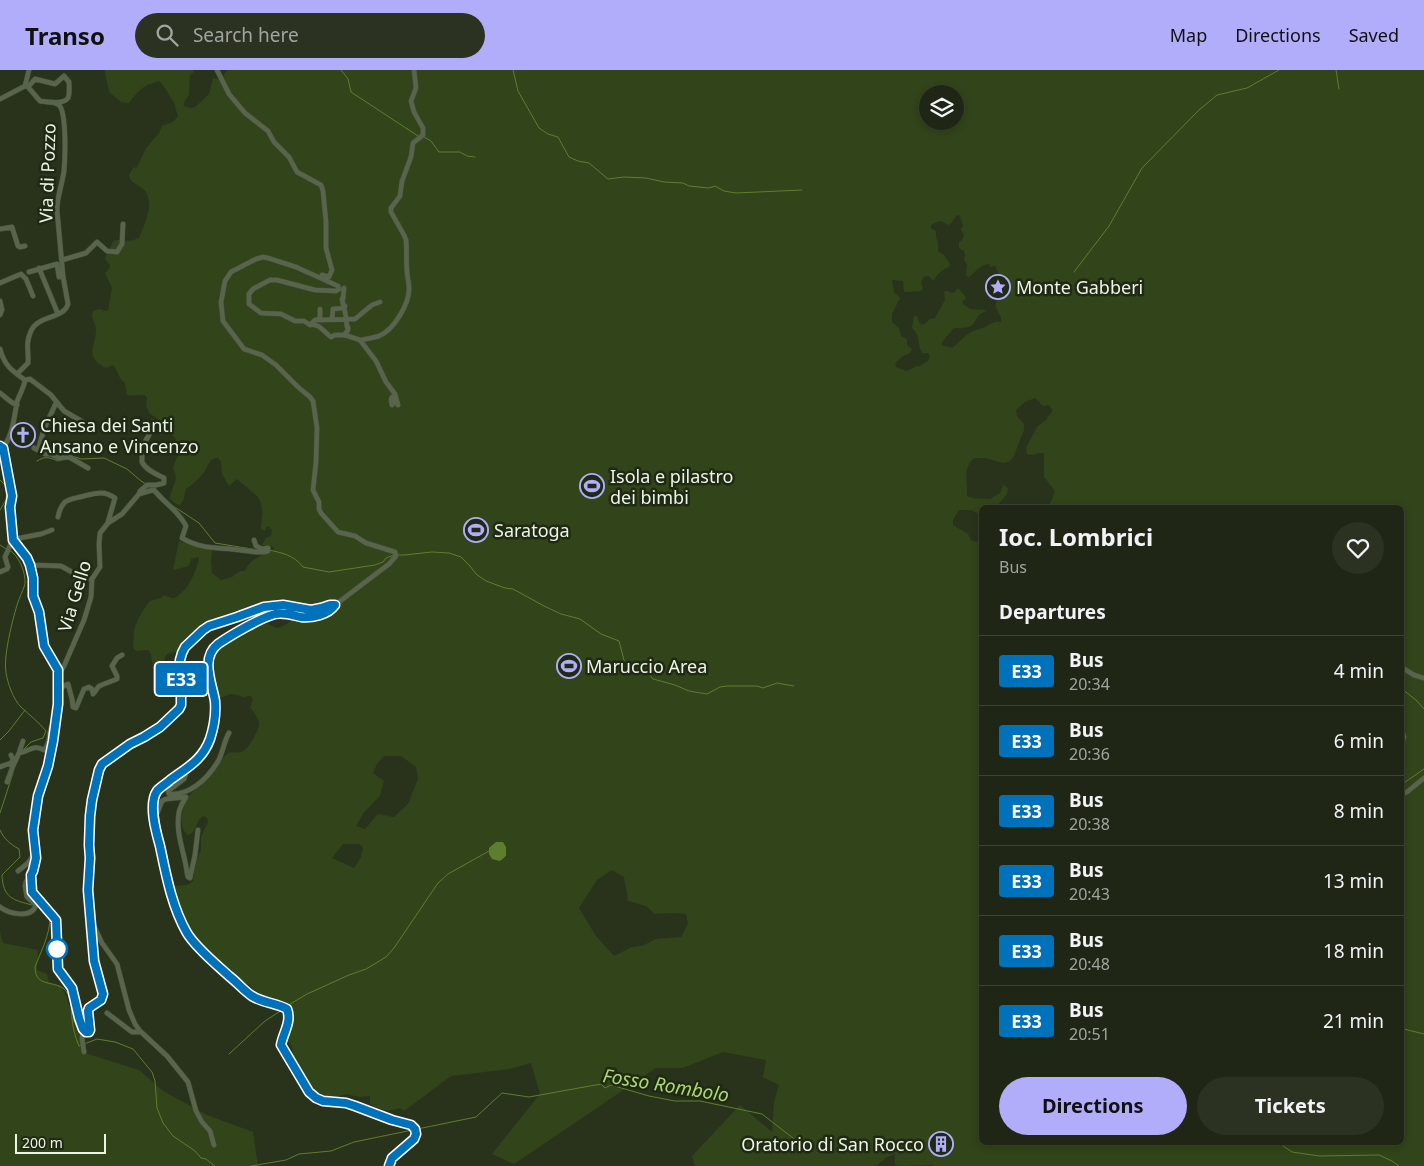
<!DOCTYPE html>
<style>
:root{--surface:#1f2615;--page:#2c3222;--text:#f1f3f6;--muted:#a1a5a0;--line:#3c4334;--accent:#b1adfa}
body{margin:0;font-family:"Noto Sans",sans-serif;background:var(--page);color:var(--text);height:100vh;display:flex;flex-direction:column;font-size:19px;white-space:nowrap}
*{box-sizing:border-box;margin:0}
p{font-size:16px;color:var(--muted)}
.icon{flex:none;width:28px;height:28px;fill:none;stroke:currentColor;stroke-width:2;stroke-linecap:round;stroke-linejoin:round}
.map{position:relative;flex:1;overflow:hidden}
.side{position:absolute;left:979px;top:435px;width:425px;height:640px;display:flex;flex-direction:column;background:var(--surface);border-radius:8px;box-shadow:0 2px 8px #0003,0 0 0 1px var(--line)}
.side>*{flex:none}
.badge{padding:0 10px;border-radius:4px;font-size:18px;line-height:32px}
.controls{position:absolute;left:919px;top:15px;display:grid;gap:10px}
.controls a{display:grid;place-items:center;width:45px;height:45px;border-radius:50%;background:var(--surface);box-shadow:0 2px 8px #0003,0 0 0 1px var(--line);font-size:25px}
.scale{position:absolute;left:15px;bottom:12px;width:91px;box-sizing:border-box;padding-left:5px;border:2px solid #ecf4e5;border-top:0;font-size:14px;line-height:18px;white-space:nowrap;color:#ecf4e5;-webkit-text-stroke:4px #1f2913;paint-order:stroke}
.map>.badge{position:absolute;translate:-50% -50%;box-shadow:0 0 0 2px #fff}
h2{padding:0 20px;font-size:19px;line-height:45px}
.round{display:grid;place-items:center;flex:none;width:52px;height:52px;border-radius:26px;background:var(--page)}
.summary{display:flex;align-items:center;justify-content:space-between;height:85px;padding:0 20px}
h1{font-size:24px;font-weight:700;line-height:38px}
.cta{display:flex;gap:10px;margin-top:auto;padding:10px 20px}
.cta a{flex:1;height:58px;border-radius:30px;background:var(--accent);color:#111;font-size:20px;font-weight:700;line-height:58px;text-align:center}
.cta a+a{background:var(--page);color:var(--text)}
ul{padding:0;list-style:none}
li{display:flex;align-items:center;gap:15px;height:70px;padding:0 20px;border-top:1px solid var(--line)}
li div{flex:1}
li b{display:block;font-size:19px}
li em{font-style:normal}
li .badge{min-width:55px;font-weight:700;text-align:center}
header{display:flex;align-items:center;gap:30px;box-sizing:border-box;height:70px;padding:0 25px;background:var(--accent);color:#111}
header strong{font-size:24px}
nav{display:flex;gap:28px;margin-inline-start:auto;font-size:18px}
.search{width:350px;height:45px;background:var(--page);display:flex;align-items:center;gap:12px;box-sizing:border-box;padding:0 18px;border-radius:28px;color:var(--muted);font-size:19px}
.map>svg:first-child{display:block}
.green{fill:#324419;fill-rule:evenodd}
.water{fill:#5e7e2f}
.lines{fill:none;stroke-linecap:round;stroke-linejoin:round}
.stream{stroke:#5e7e2f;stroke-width:1}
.minor-casing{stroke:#464f3b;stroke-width:5.5}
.minor{stroke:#59644c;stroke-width:4.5}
.line-casing{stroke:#fff;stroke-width:11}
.line{stroke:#0072bc;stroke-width:8}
.stop-dot{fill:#fff;stroke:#0072bc;stroke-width:2.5}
.labels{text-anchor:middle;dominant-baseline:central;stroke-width:5;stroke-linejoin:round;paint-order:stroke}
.street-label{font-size:18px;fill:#ecf4e5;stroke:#1f2913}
.poi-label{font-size:18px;fill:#ecf4e5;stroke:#1f2913;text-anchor:start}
.water-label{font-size:19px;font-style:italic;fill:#acd96f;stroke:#1f2913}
</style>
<header>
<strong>Transo</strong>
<div class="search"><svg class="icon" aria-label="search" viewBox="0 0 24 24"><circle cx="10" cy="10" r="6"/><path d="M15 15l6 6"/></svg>Search here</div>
<nav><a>Map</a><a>Directions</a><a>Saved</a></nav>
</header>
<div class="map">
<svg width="1424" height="1096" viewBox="0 0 1424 1096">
<rect width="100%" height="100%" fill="#29331c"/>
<path class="green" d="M105,0H194L193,3L190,5L189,25L184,32V36L191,38L195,37L209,24L213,8L221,10L227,0H1424V1096H934L932,1095L901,1096L895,1095V1084L887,1087L876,1096H695L692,1086L740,1035L772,1062L774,1032L779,1015L763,1007L766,990L723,982L683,998H656L514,1094L492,1084L540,1024L531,993L510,999L451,1006L404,1041L400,1038C389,1042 380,1041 370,1034V1026L359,1027L346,1024L334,1028L322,1025L314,1020L293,987L292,976L286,970L294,944L292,936L289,934L277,932L255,923C252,915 250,914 241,914C220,894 192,874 181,847C177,838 175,829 173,820L175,816L187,815L193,811L196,791L201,780V767L208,752L207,748L204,746C194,750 198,764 187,765C177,754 182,737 190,725C195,718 207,708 214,700C218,695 221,689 226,685C230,680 235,684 241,682C247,681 259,661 259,654C260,649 253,642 250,637L253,630L251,626H247L244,628C232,621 228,625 216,630C214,618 209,606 211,594C213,575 247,561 262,553C268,552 271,557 277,558C283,558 289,550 295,550C299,550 303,552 307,552C320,554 331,547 337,536L334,533L308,538L300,537L284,533L260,535L240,544L206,555L194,563L180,581L167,584L165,587L164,596L161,599H153L151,584L148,580L136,581L133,578C134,572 133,562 135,557C138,548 144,538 150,531L161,528L164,525L171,528H175C189,519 195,504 199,489L198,487L191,489L189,496L173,500L179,471L199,478L212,480L211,492L212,503L221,510L232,507L240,501H245C251,487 263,486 274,479V477L262,475L266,468L271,466L272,460L268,456L266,457L265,461L261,459C262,448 264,437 258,427L237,409L229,416L222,404L221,392L218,388C209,388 209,395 204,402C202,406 190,417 186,419L183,431L180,435L176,434L170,429C171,415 180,413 173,398L180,379L175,368L155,347L149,343L146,336L147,328L145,325C138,325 133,326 127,325L125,313C116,306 119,301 113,295L106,298C83,286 96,277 96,260C97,257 92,249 92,245L93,241L99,239L105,241L108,240L112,218L105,203L109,199L110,195L105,189C107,183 111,177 113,171C124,168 126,174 139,168C144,155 157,130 142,118C136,113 131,114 129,105L133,98L137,97L146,78L159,63L162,56L173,52L178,46C176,42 176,37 174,33C171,28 163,14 159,11C143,15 139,20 129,33L121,32L109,22C108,14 105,7 105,0ZM928,24H955V51H928ZM959,145L963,155L961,160L964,165L962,170L959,172V178L964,181L965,184L964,190L967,195L966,206L969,207C976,202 980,194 990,194L989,197L995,196C998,201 1001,210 1001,216C1000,223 995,230 996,237C998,244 1002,245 1001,252C994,251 991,253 986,257C981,259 976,259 971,262C964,266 959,273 952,278C949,276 945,277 942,275V272L954,258C959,258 967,258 971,256C978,251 974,245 987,241L984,240L970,239L963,234L962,231L965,230L966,227L958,218L955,222L952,223L947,221H944L945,230L935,248L930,249L923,255L920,254L917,246H914L912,258C921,266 917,274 922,283H928L930,286L928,291L920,296H917L907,301L896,297L895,294C899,289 903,285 909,284L912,279L907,275V269L901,266L899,258L892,252V244L900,228L894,222L892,211L893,210L903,211L904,222L921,221L923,219L921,212L924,207L927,206H929L931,209L934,210C936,205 944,198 949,197L950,194L943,184L938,182V172L936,167V161L931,158V155L939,151C952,154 947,160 956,146ZM1035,328L1043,336L1049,335L1053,340L1046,350L1037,357L1026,378L1027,384L1033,385L1038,383H1044V407L1055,421L1049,437L1401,438V1072H981V470L976,472L971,470L968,464L953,455V450L959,440H971L981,445V438L996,437L1007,424L1008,418L1003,415L1000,423L990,429C982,428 974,430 967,426C968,412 962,399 974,388H985L1003,393L1008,392L1013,388L1024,360V354L1017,346L1016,340L1025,332ZM384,686H401L416,697L418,709L408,734L394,747L378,744L365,759L356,756L364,742L380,726L384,711L373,703L377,694ZM343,774H359L363,777L361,787L354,798L332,788ZM612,800L624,807L628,831L646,836L655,844L674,843L686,844L688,854L681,867L656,869L642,876L632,877L614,886L596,866L579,838L597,810Z
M0,862L3,873L38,880L37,900L47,904L49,912L61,916L66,926L70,938L80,936L88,950L82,964L85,983L139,1000L163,1021L207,1045L253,1062L258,1096H0Z"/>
<path class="water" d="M496,772H503L506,777V786L500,791L492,789L489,784V778Z"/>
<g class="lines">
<path class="stream" d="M341,0L348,9L351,22L418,66
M513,0L518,21L539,58L548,64L558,67L569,87L578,91L589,93L608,109L624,107L646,108L664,112L683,113L689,116L709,118L715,116L724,121L736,123L802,120
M1336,0L1339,19
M424,67L431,71L439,82H460L467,86L475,87
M1074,202L1109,156L1142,98L1199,40L1217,25L1247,18L1279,0
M69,385L81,389L104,388L127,399L141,411L146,414
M37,391C45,386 49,387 58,391L62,390
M0,410L7,417L6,430L0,440
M158,421L170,434L199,453L215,473L258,480
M0,475L6,479
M9,480C19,485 26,503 25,514C23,521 19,528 17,535C12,552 3,587 6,603C8,614 13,629 21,637C29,645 39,652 46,661L43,668L31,672L22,681
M269,480C282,483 294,485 303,497L329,502L375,495L383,492L386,488L394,485
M397,485H404L432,482L449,483L461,487L470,496L476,504L486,511L505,518L513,519L544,536L561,544L580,549L601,564L619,571L625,594L634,593L643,602L648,603L653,609L675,615L689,621L707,624L720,617L727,616H757L763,618L777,613L794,616
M1401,618L1417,631L1424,639
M0,670L9,661L25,640
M1401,715L1424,699
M0,743L13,703
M0,760C4,769 10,774 19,779L20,787L2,805C3,828 13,830 32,835
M36,836L41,837L50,847C50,865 41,881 35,897C35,919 56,909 66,921C72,929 71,940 72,949C73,958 75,967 79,976L97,969L115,972L133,979L152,1002L155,1011L157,1038L163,1053L173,1066L195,1081L201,1088L206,1089L215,1096
M287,936L307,924L349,905L366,899L386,887L394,878L438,813L448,804L489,781
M1401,955L1404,959L1424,964
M229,984L265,951L282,940
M1277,1072L1292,1082L1319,1086L1379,1085L1392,1091L1399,1096
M251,1096L286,1090L299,1084L331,1081L354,1072L476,1047L502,1023L529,1027L601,1014L605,1018L611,1015L649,1026L675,1031H700L762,1044L811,1082"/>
<defs>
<path id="minor" d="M217,0L229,24L234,30L245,43L268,61L274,72L289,87L297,102L321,115L323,121L326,152V178L332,200L329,207L322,205
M25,16L29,0
M0,29L25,16L28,17L40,31C47,32 63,35 68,28C70,24 69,16 69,12L64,6L55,14L35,9L28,17
M0,159L12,157L18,176L20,177L25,176
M62,190L86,183L97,172L107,181L117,182L122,174L123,154
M39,198L58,244
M29,202L57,194L59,207L63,206
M0,213L21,204L26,209L33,226
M344,218L343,229H342L343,234L345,236L344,238L346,247L347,257H348V260L344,265
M339,219L336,221L315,220L277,210H270L253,219L249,224V234L261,243L281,244L295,251H304L310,255C319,253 324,262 331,267L335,265H345L360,270L376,291L386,312L395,324L398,335
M0,231L2,240L0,245
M318,249L320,248V239
M332,249L333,239L344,238
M311,254L315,250H319L355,249L372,235L380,232
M360,270C366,269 373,268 379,266C394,260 410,233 409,217C409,212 407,207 407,202C406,191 407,181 406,170L404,165L391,142V138L400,126L402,111L411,87L413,73L423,65V58L414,42L411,31L416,18L414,0
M0,279C4,295 12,301 25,310L30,309L51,325L64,341L88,355
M17,304L28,293C29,281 25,274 31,261C38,245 64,249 68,234L63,206L57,140C57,127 62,115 64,101C65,90 67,43 59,35C58,34 54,33 52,32
M0,323C6,327 9,332 17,335
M392,335L391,330L392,327L395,333
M0,376L3,378L12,426L10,437L13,469L27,488L30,495L33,508V526L39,542L45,576L57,601L58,634L53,671L48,696L38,727L33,760L36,774V793L33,801L26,812L25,816L27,827L36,835C32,849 9,844 0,837
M3,378C13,364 14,348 17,332C19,325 24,318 25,310
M34,378L45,384H51L59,388L69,387L88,398
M38,380L44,359L56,333
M139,424L140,421L147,415H156L164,413V408C156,404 146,400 142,392V377L149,365L153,352L158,355L161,362
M58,447C59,441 61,436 65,432C69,429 76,428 80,427C93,424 103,419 115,428L108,452
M12,464L15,469L41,464L52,460
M32,497V495L61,496L72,502L75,508L92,509
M0,502L7,499L8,497L5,487L13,469
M335,535L389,494L396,486L395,482L366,473L355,466L338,462L321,443L319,439V432L313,420L316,392L317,358L313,331L310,327L298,317L276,295L262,285L244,279L223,251L221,232L225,211L231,202L256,189L263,187L268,188L296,197L338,216L339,219
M1401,597L1414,605L1424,608
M57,600L62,599L64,596L84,550L91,527L92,509L100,497L99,474L100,463L108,453L122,444L139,424L149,421L154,420C166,435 177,439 186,456L182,468C202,480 219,477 240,480C250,481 258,484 268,481V478L262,479L256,476L254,470
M59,625L62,617L68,614L72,629L73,637L76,638L84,619L89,617L92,619L93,624L94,623L99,616L117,609V606L112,596L117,588L122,585
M1401,659L1404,667L1401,675
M19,683L23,671
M9,694L12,692L13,689L11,685
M0,697L8,694L13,696L19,683C32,681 31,674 44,680C52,673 47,660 54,653
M185,701L186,703L184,709L168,721L169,724C189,726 207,709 217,693C223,684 223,673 229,663
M7,712L13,696
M1401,724L1407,722L1424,708
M156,746L162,731L166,729L186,727C183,732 180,737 179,742C175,764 185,783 187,803L188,807L190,808L195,785L198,760
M18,801C26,795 33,790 34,780
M31,805L32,822L56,850L58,899L72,918L76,931L79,948L83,959L82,969L84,982
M90,855L93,854L102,873L117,894L129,940L135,954L140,961L167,986L188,1012L196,1041L202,1052L210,1061L214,1075
M107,943L132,962H139L140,961
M83,959L86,962L89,961V938L101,930L103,924L94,891L88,820L90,788L89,775L90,746L92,730L99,700L102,694L130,674L160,657L179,639L181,635V623L180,589L181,583L185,577L203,560L209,556L237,547L264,537L283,535L311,540L321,538L330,535H335C328,545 312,548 301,547C292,545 284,542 275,544C261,548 230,565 218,574C200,588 212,613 215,631C216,643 214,657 210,669C202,691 186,698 169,711C166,714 160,717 157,721C148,734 156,762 160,776C166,805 172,837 187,863C196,877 214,893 227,904C235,911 243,921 252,926C263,933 276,933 287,939C291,952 283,963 281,975L309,1022L316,1028L323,1031L346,1033L365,1038L392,1050L411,1055L415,1059L416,1064L413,1069L392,1088L389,1096"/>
</defs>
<use href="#minor" class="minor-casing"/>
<use href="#minor" class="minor"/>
</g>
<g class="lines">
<defs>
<path id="line" d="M0,376L3,378L12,426L10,437L13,470L27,488L30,495L33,508V526L39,542L44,576L58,600V634L53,671L48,696L38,726L33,760L36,788L33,801L31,805L32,822L56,850L58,899L72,918L79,948L83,959L86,962H89L90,960L88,941L89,938L101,930L103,924L94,891L88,820L90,788L89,775L90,746L92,730L99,700L102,694L130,674L144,667L160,657L179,639L181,635V624L180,590L182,583L185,577L203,560L209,556L237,547L264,537L283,535L311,540L321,538L330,535H335C328,545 312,548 301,547C292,545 284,542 275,544C260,548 231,565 218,574C200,588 212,613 215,631C216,643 214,657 210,669C202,691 186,698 169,711C166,714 160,717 157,721C148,734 156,762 160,776C166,805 172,837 187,863C196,878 216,894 229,906C237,912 244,921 252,926C263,933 276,933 287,939C292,952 283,963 281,975L309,1022L316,1028L323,1031L346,1033L355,1036L392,1050L411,1055L415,1059L416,1064L414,1069L392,1088L389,1096"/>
</defs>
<use href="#line" class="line-casing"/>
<use href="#line" class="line"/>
</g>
<defs>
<symbol id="sight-ring" viewBox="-11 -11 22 22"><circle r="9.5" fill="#1f2913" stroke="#b1adfa" stroke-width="1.5"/><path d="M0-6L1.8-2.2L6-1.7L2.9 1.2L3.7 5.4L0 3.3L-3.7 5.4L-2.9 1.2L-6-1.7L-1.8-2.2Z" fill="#b1adfa"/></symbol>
<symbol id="church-ring" viewBox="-11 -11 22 22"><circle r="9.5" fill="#1f2913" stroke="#b1adfa" stroke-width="1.5"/><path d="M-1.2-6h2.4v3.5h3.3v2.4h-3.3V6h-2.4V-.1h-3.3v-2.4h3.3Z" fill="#b1adfa"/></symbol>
<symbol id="stadium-ring" viewBox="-11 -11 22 22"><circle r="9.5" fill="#1f2913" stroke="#b1adfa" stroke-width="1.5"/><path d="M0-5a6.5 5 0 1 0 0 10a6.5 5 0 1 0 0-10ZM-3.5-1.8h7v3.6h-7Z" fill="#b1adfa"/></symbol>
<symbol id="building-ring" viewBox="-11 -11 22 22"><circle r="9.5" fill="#1f2913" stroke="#b1adfa" stroke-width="1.5"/><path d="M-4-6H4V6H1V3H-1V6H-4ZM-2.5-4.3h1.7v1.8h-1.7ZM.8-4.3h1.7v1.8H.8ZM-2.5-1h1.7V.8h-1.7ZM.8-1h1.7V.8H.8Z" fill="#b1adfa"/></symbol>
</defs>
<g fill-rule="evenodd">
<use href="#sight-ring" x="984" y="203" width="28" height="28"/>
<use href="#church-ring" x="9" y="351" width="28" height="28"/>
<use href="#stadium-ring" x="578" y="402" width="28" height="28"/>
<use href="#stadium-ring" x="462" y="446" width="28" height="28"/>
<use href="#stadium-ring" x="555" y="582" width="28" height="28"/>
<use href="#building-ring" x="927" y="1060" width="28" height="28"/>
</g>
<circle class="stop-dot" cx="57" cy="879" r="10"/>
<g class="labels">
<g class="street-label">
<text transform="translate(47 103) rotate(-88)">Via di Pozzo</text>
<text transform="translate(74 526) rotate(-73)">Via Gello</text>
</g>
<g class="poi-label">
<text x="1016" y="217">Monte Gabberi</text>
<text x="40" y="355">Chiesa dei Santi<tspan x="40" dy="21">Ansano e Vincenzo</tspan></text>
<text x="610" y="406">Isola e pilastro<tspan x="610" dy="21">dei bimbi</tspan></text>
<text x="494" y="460">Saratoga</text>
<text x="586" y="596">Maruccio Area</text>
<text x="924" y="1074" text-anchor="end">Oratorio di San Rocco</text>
</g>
<g class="water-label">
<text transform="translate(666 1015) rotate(9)">Fosso Rombolo</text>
</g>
</g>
</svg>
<div class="controls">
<a><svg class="icon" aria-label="layers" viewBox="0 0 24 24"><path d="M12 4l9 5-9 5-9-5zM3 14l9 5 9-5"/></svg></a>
</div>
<div class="scale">200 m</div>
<b class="badge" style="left:181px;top:609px;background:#0072bc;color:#fff">E33</b>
<section class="side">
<div class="summary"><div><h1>Ioc. Lombrici</h1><p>Bus</p></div><a class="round"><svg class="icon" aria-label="heart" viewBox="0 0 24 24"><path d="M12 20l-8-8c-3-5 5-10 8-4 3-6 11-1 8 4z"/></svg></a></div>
<h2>Departures</h2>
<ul>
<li><span class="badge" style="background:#0072bc;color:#fff">E33</span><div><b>Bus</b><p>20:34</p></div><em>4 min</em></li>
<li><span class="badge" style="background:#0072bc;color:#fff">E33</span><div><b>Bus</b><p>20:36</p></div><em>6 min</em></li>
<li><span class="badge" style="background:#0072bc;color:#fff">E33</span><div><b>Bus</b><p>20:38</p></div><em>8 min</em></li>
<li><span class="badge" style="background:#0072bc;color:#fff">E33</span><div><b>Bus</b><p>20:43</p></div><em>13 min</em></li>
<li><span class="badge" style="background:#0072bc;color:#fff">E33</span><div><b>Bus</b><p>20:48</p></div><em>18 min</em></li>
<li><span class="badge" style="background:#0072bc;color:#fff">E33</span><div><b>Bus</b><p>20:51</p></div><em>21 min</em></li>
</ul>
<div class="cta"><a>Directions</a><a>Tickets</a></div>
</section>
</div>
